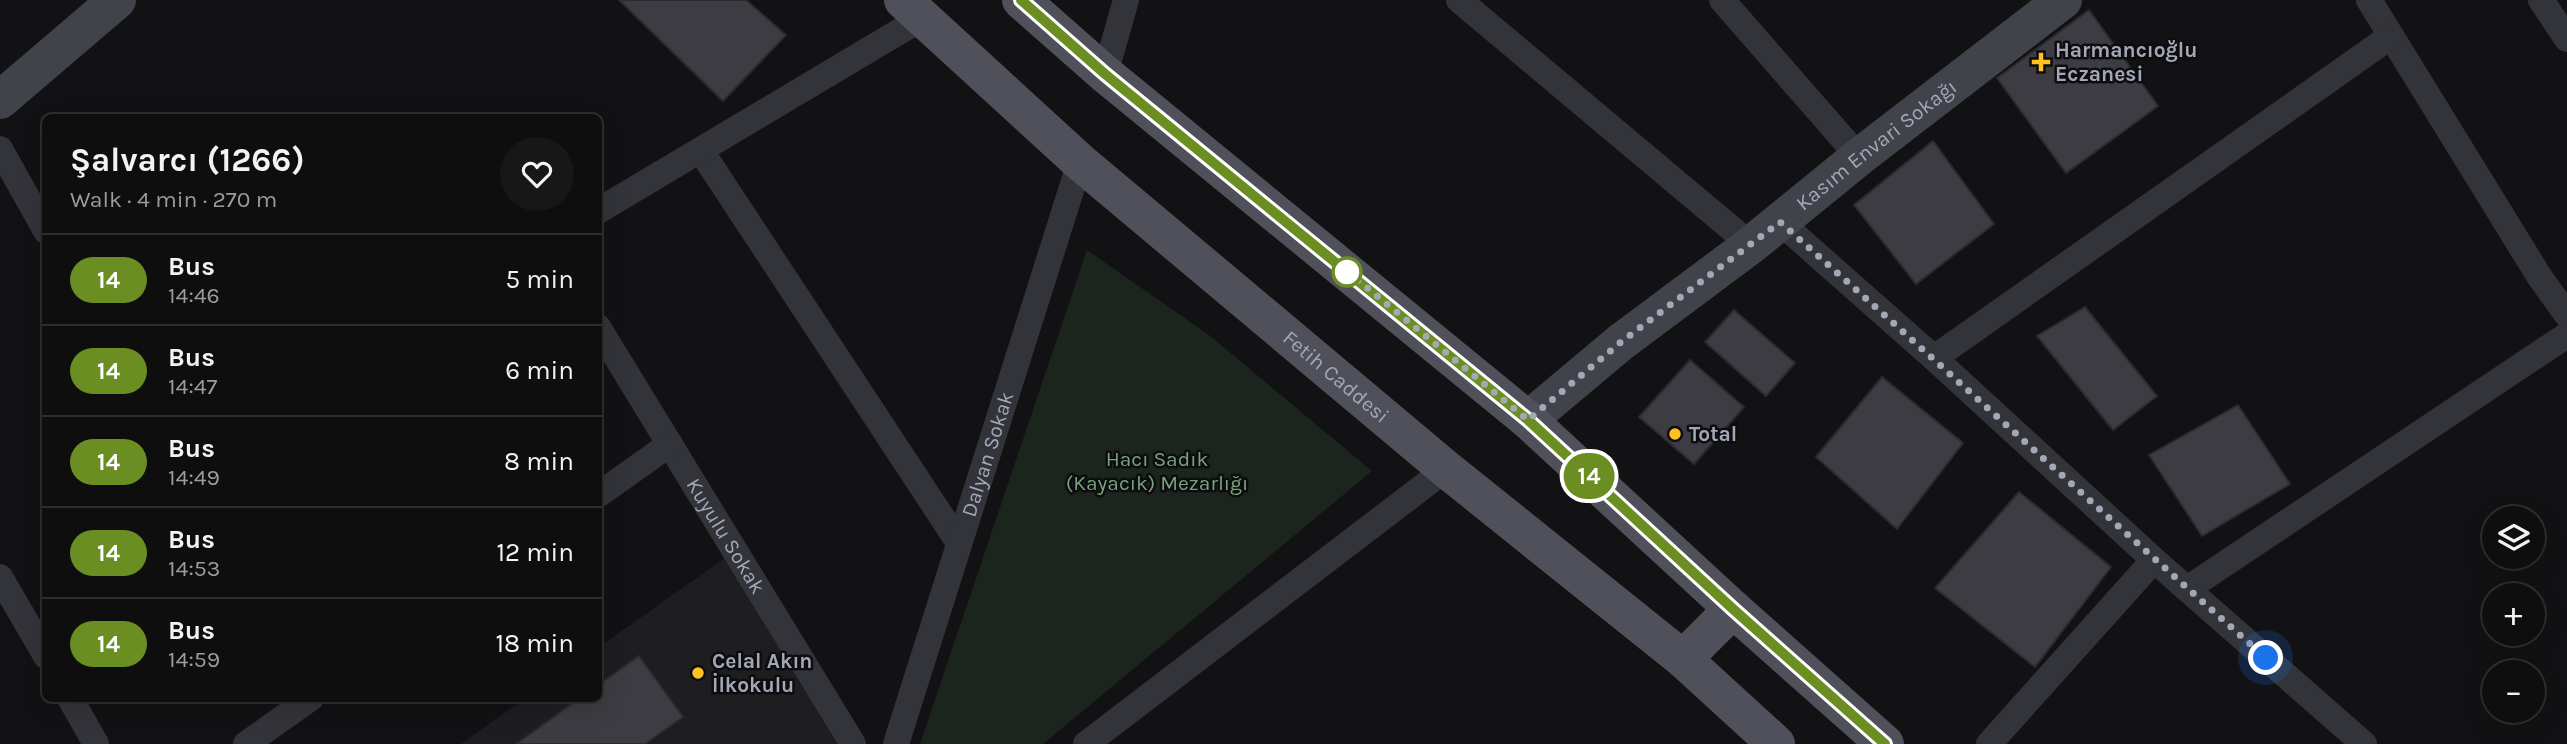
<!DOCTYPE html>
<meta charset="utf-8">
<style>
:root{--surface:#0e0e0f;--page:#171718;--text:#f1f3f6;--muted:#9b9c9e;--line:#2e2e2f}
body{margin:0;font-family:Karla,sans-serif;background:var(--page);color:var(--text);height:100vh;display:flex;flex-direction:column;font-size:26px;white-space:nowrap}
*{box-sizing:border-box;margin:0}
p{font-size:23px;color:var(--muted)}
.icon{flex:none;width:38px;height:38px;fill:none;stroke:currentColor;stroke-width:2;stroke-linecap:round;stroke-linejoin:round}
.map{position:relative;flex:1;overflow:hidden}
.drawer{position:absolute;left:42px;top:114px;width:560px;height:588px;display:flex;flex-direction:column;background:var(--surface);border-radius:10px;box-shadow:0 7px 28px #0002,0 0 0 2px var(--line)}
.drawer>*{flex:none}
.badge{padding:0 14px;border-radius:23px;font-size:24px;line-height:46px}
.buttons{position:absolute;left:2482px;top:506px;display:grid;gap:14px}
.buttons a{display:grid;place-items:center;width:63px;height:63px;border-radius:50%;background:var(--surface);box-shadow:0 7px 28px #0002,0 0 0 2px var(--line);font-size:35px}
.you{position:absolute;width:35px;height:35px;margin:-18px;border:5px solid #fff;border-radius:50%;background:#1a73e8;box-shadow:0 0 0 10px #1a73e833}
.map>.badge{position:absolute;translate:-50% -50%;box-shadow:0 0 0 4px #fff}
.round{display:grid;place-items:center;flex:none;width:74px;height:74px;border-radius:37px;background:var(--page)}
.overview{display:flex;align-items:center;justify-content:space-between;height:119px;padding:0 28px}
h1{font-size:33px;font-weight:700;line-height:52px}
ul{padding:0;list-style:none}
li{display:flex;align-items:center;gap:21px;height:91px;padding:0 28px;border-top:2px solid var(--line)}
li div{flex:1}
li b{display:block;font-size:26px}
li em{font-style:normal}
li .badge{min-width:77px;font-weight:700;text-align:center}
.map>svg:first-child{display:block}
.built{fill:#1e1e21}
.green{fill:#1c241e}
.building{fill:#3c3c42;stroke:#2c2c30;stroke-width:2}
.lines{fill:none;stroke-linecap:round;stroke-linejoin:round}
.street{stroke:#333439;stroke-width:26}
.secondary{stroke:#41434a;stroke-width:38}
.primary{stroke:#4f5059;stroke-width:38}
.line-casing{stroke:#fff;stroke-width:16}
.line{stroke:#6b8e23;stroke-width:10}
.walk{stroke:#a3a7b6;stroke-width:7;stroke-dasharray:0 12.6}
.poi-dot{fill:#ffc120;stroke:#0d0d0f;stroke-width:2.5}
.stop-dot{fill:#fff;stroke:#6b8e23;stroke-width:3.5}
.labels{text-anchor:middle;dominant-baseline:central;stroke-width:5;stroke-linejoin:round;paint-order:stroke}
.poi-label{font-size:21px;font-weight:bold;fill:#a3a7b6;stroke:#0d0d0f;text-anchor:start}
.street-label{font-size:21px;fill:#a3a7b6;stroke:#0d0d0f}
.park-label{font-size:21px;fill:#78a37d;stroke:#0d0d0f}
</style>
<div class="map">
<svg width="2567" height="744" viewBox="0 0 2567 744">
<rect width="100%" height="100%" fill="#121214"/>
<path class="built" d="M729,555L839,744H461L526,698H598L599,647Z"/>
<path class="green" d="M1087,250L1209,335L1372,471L1043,744H920Z"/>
<path class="building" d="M619,0H746L786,35L723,101Z
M2089,10L2158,106L2066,173L1997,78Z
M1933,141L1994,224L1916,284L1854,205Z
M2085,307L2157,396L2113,430L2037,336Z
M1734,310L1795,363L1766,396L1705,342Z
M1690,360L1744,407L1694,464L1639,417Z
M1882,377L1963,443L1897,529L1816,457Z
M2238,405L2290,484L2202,536L2149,455Z
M2019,492L2111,567L2035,667L1935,588Z
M639,656L683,717L645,744H516L580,698H598V685Z"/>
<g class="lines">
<g class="street">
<path d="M1459,0L1751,245"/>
<path d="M1722,0L1859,157"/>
<path d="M2369,0L2539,276L2567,315"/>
<path d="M2541,0L2567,39"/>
<path d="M1105,74L1126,0"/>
<path d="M0,149L46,231"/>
<path d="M701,151L959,543"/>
<path d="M598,211L922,18"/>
<path d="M1780,222L1934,358L2154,560L2364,744"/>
<path id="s1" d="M598,327L853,744"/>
<path d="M1934,358L2391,36"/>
<path d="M598,495L670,444"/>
<path d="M0,577L46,656"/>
<path d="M2187,589L2567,335"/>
<path d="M70,698L96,744"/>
<path d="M246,744L311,698"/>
<path id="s2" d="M896,744L1080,162"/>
<path d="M1086,744L1446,469"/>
<path d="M1989,744L2154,560"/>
</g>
<g class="secondary">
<path d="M0,100L117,0"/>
<path id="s3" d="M1528,420L1621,342L1751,245L1859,157L2063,0"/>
</g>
<g class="primary">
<path id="s4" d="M903,0L1080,162L1446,469L1683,659L1776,744"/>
<path d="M1021,0L1105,74L1528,420L1733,609L1885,744"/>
<path d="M1683,659L1733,609"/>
</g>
</g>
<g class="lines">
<defs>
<path id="line" d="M1021,0L1105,74L1528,420L1733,609L1885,744"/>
</defs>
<use href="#line" class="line-casing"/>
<use href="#line" class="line"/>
<path class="walk" d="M1347,272L1338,264L1528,420L1621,342L1780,222C1943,366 2103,514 2266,658"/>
</g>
<g class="poi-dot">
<path d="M2037.5 51.5h7v7h7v7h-7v7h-7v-7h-7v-7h7z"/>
<circle cx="1675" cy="434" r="7"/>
<circle cx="698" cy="673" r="7"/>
</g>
<circle class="stop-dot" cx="1347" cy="272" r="14"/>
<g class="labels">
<g class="poi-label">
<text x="2055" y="50">Harmancıoğlu<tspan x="2055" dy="24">Eczanesi</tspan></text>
<text x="1689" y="434">Total</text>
<text x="712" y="661">Celal Akın<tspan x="712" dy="24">İlkokulu</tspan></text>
</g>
<g class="street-label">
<text stroke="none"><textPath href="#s3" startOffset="444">Kasım Envari Sokağı</textPath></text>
<text stroke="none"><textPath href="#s4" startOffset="574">Fetih Caddesi</textPath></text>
<text stroke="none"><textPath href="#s2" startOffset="304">Dalyan Sokak</textPath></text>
<text stroke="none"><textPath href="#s1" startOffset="245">Kuyulu Sokak</textPath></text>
</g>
<g class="park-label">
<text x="1157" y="459">Hacı Sadık<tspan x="1157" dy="24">(Kayacık) Mezarlığı</tspan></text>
</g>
</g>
</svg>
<div class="buttons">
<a><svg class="icon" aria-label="layers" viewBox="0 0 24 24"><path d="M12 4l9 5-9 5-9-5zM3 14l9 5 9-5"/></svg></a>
<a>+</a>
<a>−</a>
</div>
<div class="you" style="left:2266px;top:658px"></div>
<b class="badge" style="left:1589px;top:476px;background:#6b8e23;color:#fff">14</b>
<section class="drawer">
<div class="overview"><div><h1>Şalvarcı (1266)</h1><p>Walk · 4 min · 270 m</p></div><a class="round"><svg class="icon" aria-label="heart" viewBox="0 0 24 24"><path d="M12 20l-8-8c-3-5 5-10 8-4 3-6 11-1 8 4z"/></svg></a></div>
<ul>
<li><span class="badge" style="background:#6b8e23;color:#fff">14</span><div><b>Bus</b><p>14:46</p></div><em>5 min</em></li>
<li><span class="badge" style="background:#6b8e23;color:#fff">14</span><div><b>Bus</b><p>14:47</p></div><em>6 min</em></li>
<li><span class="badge" style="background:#6b8e23;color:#fff">14</span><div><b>Bus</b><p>14:49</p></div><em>8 min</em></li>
<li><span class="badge" style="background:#6b8e23;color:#fff">14</span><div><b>Bus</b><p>14:53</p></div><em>12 min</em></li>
<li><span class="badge" style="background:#6b8e23;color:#fff">14</span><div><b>Bus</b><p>14:59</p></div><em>18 min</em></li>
</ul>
</section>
</div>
